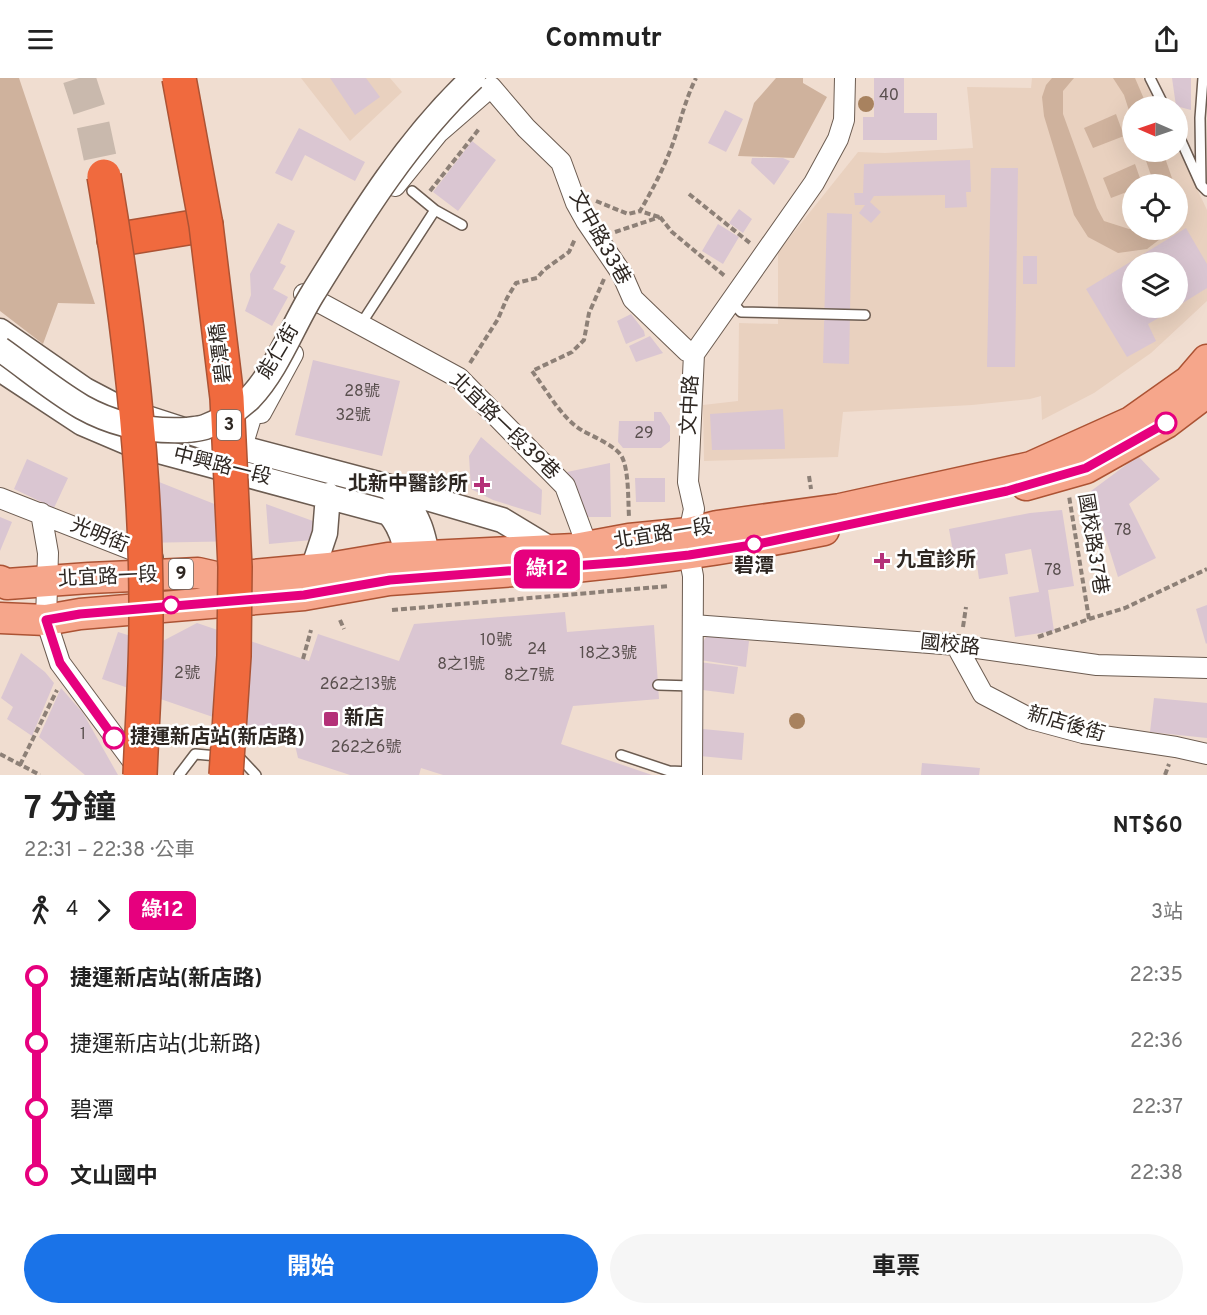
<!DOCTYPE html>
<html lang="zh-TW">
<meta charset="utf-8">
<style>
:root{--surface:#fff;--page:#f6f6f6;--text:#222;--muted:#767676;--accent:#1a73e8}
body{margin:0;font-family:Overpass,"Noto Sans TC",sans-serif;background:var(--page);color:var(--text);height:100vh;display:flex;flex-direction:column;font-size:22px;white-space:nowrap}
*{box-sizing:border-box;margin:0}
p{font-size:20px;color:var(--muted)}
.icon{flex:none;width:33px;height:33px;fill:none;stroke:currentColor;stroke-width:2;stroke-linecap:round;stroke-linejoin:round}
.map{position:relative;height:697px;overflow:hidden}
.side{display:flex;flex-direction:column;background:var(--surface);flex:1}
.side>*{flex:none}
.badge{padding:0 12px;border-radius:9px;font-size:21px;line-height:39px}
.needle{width:39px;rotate:272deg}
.buttons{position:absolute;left:1122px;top:18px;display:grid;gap:12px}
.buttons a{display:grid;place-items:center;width:66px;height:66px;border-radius:50%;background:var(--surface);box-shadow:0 6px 24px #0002;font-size:30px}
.map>.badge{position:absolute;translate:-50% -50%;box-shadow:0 0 0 3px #fff}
.legs{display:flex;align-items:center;gap:9px;height:66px;padding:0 24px;font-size:20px}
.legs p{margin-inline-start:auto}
.overview{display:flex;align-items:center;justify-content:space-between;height:102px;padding:0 24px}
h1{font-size:33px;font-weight:700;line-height:45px}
.button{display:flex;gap:12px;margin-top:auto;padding:12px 24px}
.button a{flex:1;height:69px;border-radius:36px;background:var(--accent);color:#fff;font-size:24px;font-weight:700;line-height:69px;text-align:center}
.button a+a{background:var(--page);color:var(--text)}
ul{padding:0 24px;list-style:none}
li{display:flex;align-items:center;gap:21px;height:66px;font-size:22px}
li i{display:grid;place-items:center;width:9px;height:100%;margin:0 8px;background:currentColor}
li i::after{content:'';width:15px;height:15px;margin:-8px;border:4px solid;border-radius:50%;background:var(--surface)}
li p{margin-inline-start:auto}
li:first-child i{background:linear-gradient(#0000 50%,currentColor 0)}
li:last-child i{background:linear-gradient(currentColor 50%,#0000 0)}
header{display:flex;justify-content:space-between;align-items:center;height:78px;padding:0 24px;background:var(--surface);font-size:27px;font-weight:700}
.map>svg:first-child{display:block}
.built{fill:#e9d1bf;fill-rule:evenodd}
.green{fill:#cfb29d}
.building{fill:#dac6d2}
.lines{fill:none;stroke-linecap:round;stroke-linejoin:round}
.motorway-tunnel{stroke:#c9b9ad;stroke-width:33;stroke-dasharray:33 16;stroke-linecap:butt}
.service-casing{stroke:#6c5c51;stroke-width:12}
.minor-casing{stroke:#6c5c51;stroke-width:22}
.tertiary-casing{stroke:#6c5c51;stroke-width:27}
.primary-casing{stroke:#ac5334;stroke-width:33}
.motorway-casing{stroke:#ac5334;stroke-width:36}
.path{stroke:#8d8077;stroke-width:4;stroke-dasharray:6 3;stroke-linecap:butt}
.service{stroke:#fff;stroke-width:9}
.minor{stroke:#fff;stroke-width:20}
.tertiary{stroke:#fff;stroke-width:24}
.primary{stroke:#f6a68b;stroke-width:30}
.motorway{stroke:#f06a3e;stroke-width:33}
.tertiary-bridge-casing{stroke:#6c5c51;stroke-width:27;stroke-linecap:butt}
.motorway-bridge-casing{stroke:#ac5334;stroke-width:36;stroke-linecap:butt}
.tertiary-bridge{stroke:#fff;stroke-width:24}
.motorway-bridge{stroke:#f06a3e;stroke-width:33}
.tree{fill:#a8825f}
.line-1-casing{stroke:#fff;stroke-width:14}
.line-1{stroke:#e6007e;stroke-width:9}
.stop-1-dot{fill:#fff;stroke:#e6007e;stroke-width:3}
.poi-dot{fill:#b43078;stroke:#fff;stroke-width:2}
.labels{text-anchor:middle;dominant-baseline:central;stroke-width:5;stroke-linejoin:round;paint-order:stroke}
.number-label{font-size:16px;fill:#594f4e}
.shield{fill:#fff;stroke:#6d6864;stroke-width:1.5}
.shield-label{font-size:18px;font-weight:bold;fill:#2e2722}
.street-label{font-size:20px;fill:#2e2722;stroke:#fff}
.poi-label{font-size:20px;font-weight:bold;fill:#2e2722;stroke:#fff;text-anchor:start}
.stop-label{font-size:20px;font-weight:bold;fill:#2e2722;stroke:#fff}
</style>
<header><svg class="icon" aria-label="menu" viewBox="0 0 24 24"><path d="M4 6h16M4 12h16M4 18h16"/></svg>Commutr<svg class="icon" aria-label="share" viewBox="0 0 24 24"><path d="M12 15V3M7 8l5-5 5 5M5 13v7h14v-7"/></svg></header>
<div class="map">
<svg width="1207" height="697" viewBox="0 0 1207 697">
<rect width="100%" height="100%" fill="#f0ddd0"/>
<path class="built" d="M301,0H390L402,14L350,63Z
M1032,0H1143L1157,28H1132V74H1178V71L1207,132V223L1151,275L1094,315L1042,342L1041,318L1030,321L972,327L843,334L838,379L704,383L703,327L738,323L739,245L778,246V174L858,74L885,75L973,70L967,9L1031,10ZM1132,106H1178V152H1132ZM1132,184H1178V230H1132Z"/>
<path class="green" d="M0,0H19L95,226L58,225L43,266L0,233Z
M776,0H803V5L827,19L794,80L738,78L754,25Z
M1052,0H1074L1063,13V36L1097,130L1104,143L1129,151L1172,152L1147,171L1118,175L1088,159L1074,137L1044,38L1042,19L1046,7Z
M1113,0H1135L1147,28H1132V42L1124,17Z
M1116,36L1124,58L1093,70L1084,50Z
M1143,74H1163L1174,106H1154Z
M1135,86L1142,106H1132V112L1111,120L1103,100Z"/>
<path class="building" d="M330,0H366L380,19L355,37Z
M874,0H904V35H937V62H863V39H874Z
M1172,0H1191V32L1176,28Z
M725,32L743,41L726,74L708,65Z
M299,50L365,84L355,103L305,77L292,103L275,95Z
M472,63L496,82L458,133L433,114Z
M752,80H783L790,83L774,107L751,85Z
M970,82L971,114H966L967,129L945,130V117L874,118L870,124L881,134L871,145L859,135L865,127H855L854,115H863L864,86Z
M991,90H1018L1015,289H987Z
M739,131L752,141L743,155L729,145Z
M827,135L852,136L849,286L823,285Z
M278,145L295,153L280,185L286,188L273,211L288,219L272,248L245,233L251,217L250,196Z
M718,146L739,159L723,186L702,173Z
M1186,150L1207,186V210L1178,228V184H1132V230H1176L1148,246L1156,263L1127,279L1086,211Z
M1023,178H1037V206H1023Z
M631,236L644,253L645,258L626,266L617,243Z
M650,258L663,275L636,284L629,268Z
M313,282L400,303L382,378L295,357Z
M783,331L785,371L712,372L710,336Z
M654,334H661L670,348V363L661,370H623L618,364L619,343H654Z
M481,359L542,412L541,437L493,422L471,411L469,378Z
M1138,378L1160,401L1129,426L1156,480L1118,499L1091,413Z
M27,381L68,400L54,430L14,411Z
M610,385L611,439H586L567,394Z
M134,394L247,439L246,463L140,465Z
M635,400H665V424H636Z
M266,426L313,443L312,462L269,466Z
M1062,432L1074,508L1048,512L1054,553L1015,559L1009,519L1039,514L1031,471L1005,476L1008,496L979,501L977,487L956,491L949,451L1030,435Z
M0,439L12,444L0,473Z
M1207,527V565L1206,566L1196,531Z
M565,534L567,554L654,547L659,621L573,628L561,666L652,697H443L421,690L419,697H350L298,680L295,667L102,601L118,554L157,566L197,545L309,583L318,556L399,583L414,546Z
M710,557L749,563L746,589L700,582L702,565L706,559Z
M21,575L45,594L54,605L32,658L7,641L13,629L1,620Z
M699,584L738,589L734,616L695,611Z
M61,610L83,635L118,697H85L39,659Z
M1154,620L1207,625V660L1150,654Z
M703,651L744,655L742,682L700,678Z
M922,685L980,690L979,697H921Z"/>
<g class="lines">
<path class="motorway-tunnel" d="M79,0L91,37L104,98"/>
<defs>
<path id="service" d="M1150,0L1164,28
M1178,56L1201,107L1207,113
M1201,107L1200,40L1203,0
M435,132L462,147
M732,224L741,234L865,237
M361,246L435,132L412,113
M658,607L693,608
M621,677L669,693L692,694
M179,697L195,676L240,680L256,697"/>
<path id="minor" d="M395,108L438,55L491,9L526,50L561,84L576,125L586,143L622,196L633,221L687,273L694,276
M304,216L459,300L565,408L588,470
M261,335L293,276
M238,382L260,310
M0,420L153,480
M41,435L48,475L46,542L60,585L140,693
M693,547L956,567L1097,587L1207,590
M956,567L983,616L1031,641L1083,655L1176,669L1207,676
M692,697L693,498L689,477V455L694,431L688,404L694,276L814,105L838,61L844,42L845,0"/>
<path id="tertiary" d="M0,253L85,312L125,333L227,366L386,408L502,442L550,471
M0,291L82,345L129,365L389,435C404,452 407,474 410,496
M392,412C420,431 425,462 430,494
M313,491L325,455L328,417"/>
<path id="primary" d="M1026,407L1086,390L1166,345L1203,317
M575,489C659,481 742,469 824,452
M0,503L7,506L89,500L198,495L220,500L329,490L388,480L575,471L629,461L689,455L717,448L840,431L1031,389L1131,344L1189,303L1207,282
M0,540L46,542L80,536L304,517L389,502L530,492"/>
<path id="motorway" d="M114,162L206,147"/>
</defs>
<use href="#service" class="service-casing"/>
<use href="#minor" class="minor-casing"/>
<use href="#tertiary" class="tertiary-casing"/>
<use href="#primary" class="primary-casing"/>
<use href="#motorway" class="motorway-casing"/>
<path class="path" d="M430,113L479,51
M689,116L750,165
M596,123L628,136L640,133
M659,139L640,133C653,111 666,86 674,62C681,41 686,20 696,0
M660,139L672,154L726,199
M615,154L660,139
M604,201L589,235L584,262L572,274L532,293C547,313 562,341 583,353C594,359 616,368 622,379C629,393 628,423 629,439
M470,285L498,241L507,220L516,205L537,200L544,192L569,174L575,161
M809,398L811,411
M392,532L669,508
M1089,541L1125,530L1207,491
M340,542L344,551
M963,549L966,529
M1038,559L1089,541L1069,418
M303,581L311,552
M0,676L40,697
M20,687L57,612
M1165,697L1169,686"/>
<use href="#service" class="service"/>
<use href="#minor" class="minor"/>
<use href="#tertiary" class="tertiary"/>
<use href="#primary" class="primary"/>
<use href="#motorway" class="motorway"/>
<defs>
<path id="tertiary-bridge" d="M0,271C27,290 53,312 82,329C114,347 150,354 187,352C193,351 199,351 205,349C222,343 236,333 250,320C277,292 293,247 313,215C360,139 407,62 473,0"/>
<path id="motorway-bridge" d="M179,0L206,147L227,320L235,489L234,578L226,697
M104,98C129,244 147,394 146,542C146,594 142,646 140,697"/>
</defs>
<use href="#tertiary-bridge" class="tertiary-bridge-casing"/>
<use href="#motorway-bridge" class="motorway-bridge-casing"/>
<use href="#tertiary-bridge" class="tertiary-bridge"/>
<use href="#motorway-bridge" class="motorway-bridge"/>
</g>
<g class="tree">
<circle cx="866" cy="26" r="8"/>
<circle cx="797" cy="643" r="8"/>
</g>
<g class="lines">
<defs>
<path id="line-1" d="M114,660L60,585L46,542L80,536L304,517L390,502L626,484L689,477L758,466L1007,413L1086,390L1166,345"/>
</defs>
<use href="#line-1" class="line-1-casing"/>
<use href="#line-1" class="line-1"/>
</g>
<g class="stop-1-dot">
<circle cx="1166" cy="345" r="10"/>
<circle cx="754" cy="466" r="8"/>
<circle cx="171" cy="527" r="8"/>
<circle cx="114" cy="660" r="10"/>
</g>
<g class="poi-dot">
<path d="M479 398h6v6h6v6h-6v6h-6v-6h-6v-6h6z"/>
<path d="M879 474h6v6h6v6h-6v6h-6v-6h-6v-6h6z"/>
<rect x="323" y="633" width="16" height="16" rx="3"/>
</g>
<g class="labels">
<g class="number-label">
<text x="889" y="18">40</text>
<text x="362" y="314">28號</text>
<text x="353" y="338">32號</text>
<text x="644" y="356">29</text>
<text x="1123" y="453">78</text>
<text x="1053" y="493">78</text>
<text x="496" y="563">10號</text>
<text x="537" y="572">24</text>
<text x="608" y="576">18之3號</text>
<text x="461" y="587">8之1號</text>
<text x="187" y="596">2號</text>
<text x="529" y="598">8之7號</text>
<text x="358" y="607">262之13號</text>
<text x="83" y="657">1</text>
<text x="366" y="670">262之6號</text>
</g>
<g class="shield">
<rect x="217" y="332" width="24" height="30" rx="4.5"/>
<rect x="169" y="481" width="24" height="30" rx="4.5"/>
</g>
<g class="shield-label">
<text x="229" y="347">3</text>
<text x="181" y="496">9</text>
</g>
<g class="street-label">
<text transform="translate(599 160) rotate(61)">文中路33巷</text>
<text transform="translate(279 274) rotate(-59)">能仁街</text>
<text transform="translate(222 275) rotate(-97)">碧潭橋</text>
<text transform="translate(691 327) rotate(-87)">文中路</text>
<text transform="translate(504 349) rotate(44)">北宜路一段39巷</text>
<text transform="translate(222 389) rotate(14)">中興路一段</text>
<text transform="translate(663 457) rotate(-9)">北宜路一段</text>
<text transform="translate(99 458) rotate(22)">光明街</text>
<text transform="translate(1092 466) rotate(81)">國校路37巷</text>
<text transform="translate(108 500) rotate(-3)">北宜路一段</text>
<text transform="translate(950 568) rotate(6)">國校路</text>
<text transform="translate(1066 647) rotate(16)">新店後街</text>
</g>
<g class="poi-label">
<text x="468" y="407" text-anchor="end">北新中醫診所</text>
<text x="896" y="483">九宜診所</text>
<text x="344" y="641">新店</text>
</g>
<g class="stop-label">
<text x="754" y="489">碧潭</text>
<text x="130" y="660" text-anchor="start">捷運新店站(新店路)</text>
</g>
</g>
</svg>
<div class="buttons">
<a><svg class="needle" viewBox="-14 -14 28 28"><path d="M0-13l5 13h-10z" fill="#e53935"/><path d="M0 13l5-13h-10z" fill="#767676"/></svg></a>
<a><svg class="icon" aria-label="locate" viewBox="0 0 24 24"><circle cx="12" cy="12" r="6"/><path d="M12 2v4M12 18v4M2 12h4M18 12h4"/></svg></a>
<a><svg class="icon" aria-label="layers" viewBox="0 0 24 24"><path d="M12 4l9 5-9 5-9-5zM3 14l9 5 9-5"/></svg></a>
</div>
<b class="badge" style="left:547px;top:491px;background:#e6007e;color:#fff">綠12</b>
</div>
<section class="side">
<div class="overview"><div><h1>7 分鐘</h1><p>22:31 – 22:38 · 公車</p></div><b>NT$60</b></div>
<div class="legs"><svg class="icon" aria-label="walk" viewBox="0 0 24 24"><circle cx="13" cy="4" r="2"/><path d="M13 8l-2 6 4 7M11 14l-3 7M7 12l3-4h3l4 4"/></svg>4<svg class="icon" aria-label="forward" viewBox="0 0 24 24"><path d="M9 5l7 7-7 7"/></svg><b class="badge" style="background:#e6007e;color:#fff">綠12</b><p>3站</p></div>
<ul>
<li><i style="color:#e6007e"></i><b>捷運新店站(新店路)</b><p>22:35</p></li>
<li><i style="color:#e6007e"></i><span>捷運新店站(北新路)</span><p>22:36</p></li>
<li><i style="color:#e6007e"></i><span>碧潭</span><p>22:37</p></li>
<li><i style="color:#e6007e"></i><b>文山國中</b><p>22:38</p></li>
</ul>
<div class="button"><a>開始</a><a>車票</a></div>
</section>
